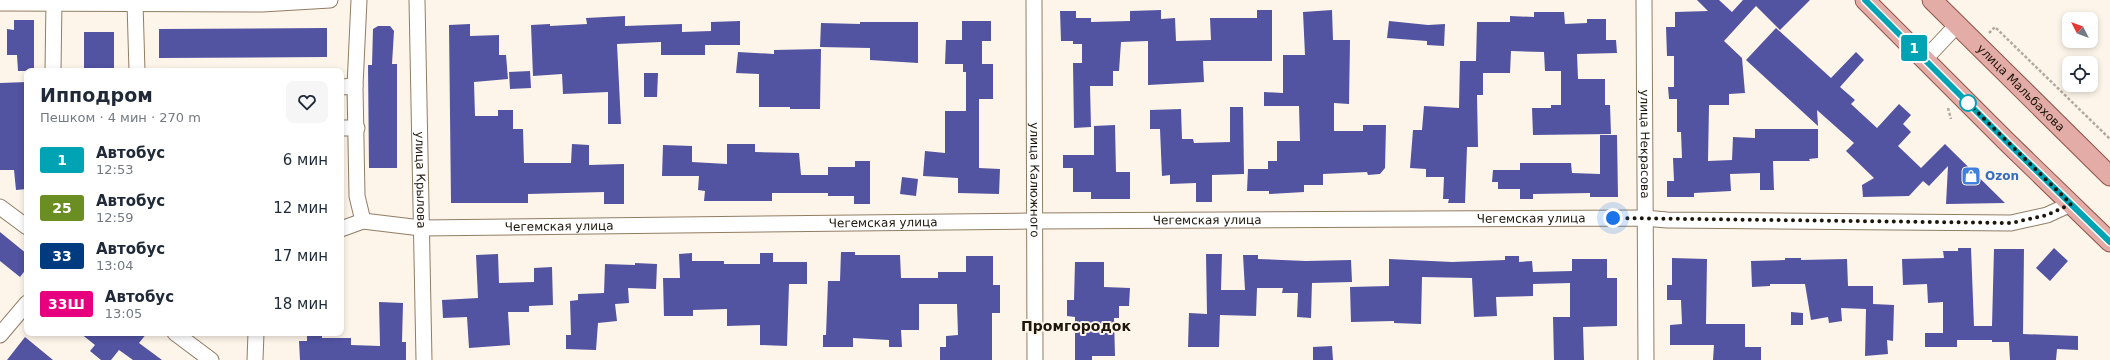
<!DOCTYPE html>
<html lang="ru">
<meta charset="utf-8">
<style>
:root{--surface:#fff;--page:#f6f6f7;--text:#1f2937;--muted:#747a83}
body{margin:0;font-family:"DejaVu Sans",sans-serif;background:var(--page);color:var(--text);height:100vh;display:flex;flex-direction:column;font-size:15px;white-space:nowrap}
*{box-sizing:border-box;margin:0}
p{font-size:13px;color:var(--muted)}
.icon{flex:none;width:22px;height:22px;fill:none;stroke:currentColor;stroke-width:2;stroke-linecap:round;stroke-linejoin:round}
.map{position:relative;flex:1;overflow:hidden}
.side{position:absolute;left:24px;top:68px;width:320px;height:268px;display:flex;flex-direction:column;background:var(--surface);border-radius:8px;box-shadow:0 2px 6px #0003}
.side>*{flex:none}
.badge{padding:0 8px;border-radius:3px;font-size:14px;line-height:26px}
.needle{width:26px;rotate:312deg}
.buttons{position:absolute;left:2062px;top:12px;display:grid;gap:8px}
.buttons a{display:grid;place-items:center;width:36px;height:36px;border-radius:8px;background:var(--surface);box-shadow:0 2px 6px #0003;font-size:20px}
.you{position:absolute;width:20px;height:20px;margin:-10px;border:3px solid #fff;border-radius:50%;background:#1a73e8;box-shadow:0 0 0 6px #1a73e833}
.map>.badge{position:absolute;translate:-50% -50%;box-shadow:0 0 0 2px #fff}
.round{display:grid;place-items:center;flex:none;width:42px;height:42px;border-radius:8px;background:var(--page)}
.overview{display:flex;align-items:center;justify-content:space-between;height:68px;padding:0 16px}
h1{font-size:19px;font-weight:800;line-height:30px}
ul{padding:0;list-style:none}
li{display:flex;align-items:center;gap:12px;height:48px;padding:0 16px}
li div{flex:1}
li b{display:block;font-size:15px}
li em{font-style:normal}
li .badge{min-width:44px;font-weight:700;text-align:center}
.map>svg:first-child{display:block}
.building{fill:#5253a1}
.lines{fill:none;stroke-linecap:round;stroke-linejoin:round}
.minor-casing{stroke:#917d64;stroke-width:17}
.major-casing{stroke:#915349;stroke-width:21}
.path{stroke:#b2a99f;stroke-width:2.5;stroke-dasharray:3 2;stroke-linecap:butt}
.minor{stroke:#fff;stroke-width:15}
.major{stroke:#e3aca6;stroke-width:19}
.line-casing{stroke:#fff;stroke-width:9}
.line{stroke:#00a3b4;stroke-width:6}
.walk{stroke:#1d160c;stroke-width:4;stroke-dasharray:0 7.2}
.stop-dot{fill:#fff;stroke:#00a3b4;stroke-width:2}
.labels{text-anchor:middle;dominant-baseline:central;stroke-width:4;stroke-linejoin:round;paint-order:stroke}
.street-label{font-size:12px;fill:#1d160c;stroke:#fef5ea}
.shop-label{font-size:12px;font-weight:bold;fill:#366cbe;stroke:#fef5ea;text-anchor:start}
.quarter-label{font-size:14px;font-weight:bold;fill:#1d160c;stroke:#fef5ea}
</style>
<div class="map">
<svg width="2110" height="360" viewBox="0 0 2110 360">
<rect width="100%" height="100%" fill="#fef5ea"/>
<path class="building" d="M1697,0H1719L1732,12L1743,0H1810L1780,30L1756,6L1724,41L1742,58L1745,93L1729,94V105H1709L1708,161L1732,160L1733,137L1755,138V129H1818V158L1809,159L1810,161H1773L1774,190H1760V173L1730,174L1731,191L1694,193V197H1667V181H1674L1673,158H1682L1681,132H1677V99H1669L1668,87H1674V56H1667L1666,27H1675V12L1708,11Z
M1161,10V19L1175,18L1176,41L1211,40L1210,18H1257V10H1272V61H1203L1204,82L1148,85V41L1121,42L1119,71H1113V86H1090L1091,127L1074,128L1073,63H1082V44H1073V41H1061L1060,11H1076V18H1091V22L1130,21V11Z
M1332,10L1333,40H1350L1349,104L1334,103V131H1363V125H1386L1385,168L1380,174L1368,175L1367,172L1323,174V185H1304V192L1269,194V191H1247L1248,169H1268V161H1277V141H1300L1299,106H1264V92L1283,93V55H1305L1303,12Z
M1534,12H1564L1565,24L1587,23V19H1606V40H1616L1617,53L1577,54L1578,79H1605V105H1610L1611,134L1533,135L1532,108H1551V105H1561V71H1545L1544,52L1511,51L1510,73H1483V95H1477L1478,147H1467L1465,203H1448L1449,199H1443L1444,177H1426V169L1410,168L1413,130H1422L1424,106L1459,108L1460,61H1476L1477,22H1510V16L1534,17Z
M625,16V26L682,24V32L711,31V22L740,21V45H705V55H661V42L617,44L621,124H608V92L563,94L562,74L533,76L531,25L550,24V26L587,24L586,18Z
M14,20H34V71H18L17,55H7V29L14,30Z
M962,21H991V41H982V64H993V99H979V168L1000,169L999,194L958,193V178L923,176L925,151L945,153V111H966V72H963V64H945L946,40H962Z
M1389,21L1428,25L1445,24L1444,46L1427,45V41L1387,38Z
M860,22H918V63L870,60V48L820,47L821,23L860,24Z
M470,24V36L499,35V55H506L508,79L474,82L475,116H498V110H513V129H523L524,163H571L572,144L589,145V165L624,164V204H604V192L528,194V203H451L449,25Z
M378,26H390L394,31L392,64H397V168H369L368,65H372L373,29Z
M327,28V57L159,58V29Z
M1776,28L1831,78L1856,52L1864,60L1840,87L1855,100L1851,104L1877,128L1899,104L1911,115L1903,124L1911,132L1898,146L1921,168L1945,144L2005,203L1946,204L1948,166L1929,186L1923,181L1909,196L1863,197L1862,185L1874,178L1846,151L1854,143L1817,110L1818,126L1746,60Z
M84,32H114V71H84Z
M821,49L820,109H790V107H759V74L736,73L738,52L774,54V50Z
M530,71L531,88L510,89L509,72Z
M644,73H658L657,97H644Z
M27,82V189L16,190L14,170H0V83Z
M1230,107H1243L1244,174L1212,175V202H1196V183L1170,184V175L1162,176L1160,129H1150V110L1181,109L1182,139H1193L1194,143L1230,142Z
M1115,125L1116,172H1130V199H1091V192H1073V168H1063V155H1094V126Z
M1600,135H1617L1618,197H1590V193L1533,194V199H1520V189H1498V182H1492L1493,170H1520V163H1571L1572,173L1600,174Z
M727,144H755V152L799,153L801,175H828V167H855V161H870V204H854V196H828V193H772V201H704L705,191L698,190L699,176H662L663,145L692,146V162L727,164Z
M902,177L918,179L916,196L900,194Z
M0,232L27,254V268L20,277L0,261Z
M1958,248H1971L1974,326H1992L1994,249H2024L2023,334L2078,336V350L2057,349L2056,360H2010L2009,342H1992V340H1957V347H1925V333H1943V302L1928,303L1927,284L1903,285L1902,259L1944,258L1943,251H1958Z
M2054,248L2068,261L2050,281L2036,268Z
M841,252H855V255H900L901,278H938V272H966V256H993V285H1000V313H992V360H940V347H946V336L958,335L957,304H919V330H901L902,347H889V340L853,338V347H823V335H826L828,281H840Z
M692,253V261H724V264H760V253H773V262H807V284H789L787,346L760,345V325L727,326V309L693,310V316H664L663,278H680L679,254Z
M498,254L499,283L534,282V268L552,267L553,305L529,306V312H508L510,345L469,348L467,317L443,318L442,300L478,298L476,255Z
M1206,254H1222L1221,290H1245L1243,255H1258V259L1306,261L1351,260L1352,282L1312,283L1311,318L1297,317L1298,293H1282L1283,288H1257L1256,316L1220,315L1219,347H1188L1189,313L1207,314Z
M1505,256H1519V262L1532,261L1533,272L1572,271V259H1607V278H1617V326L1583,327L1584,360H1554L1553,317H1570V283L1533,284V296L1496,297L1497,316L1474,317L1472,278L1422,277L1421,324L1394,323V321L1351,322L1350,287L1389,286V259L1452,262L1505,260Z
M1672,258L1707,259L1706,324H1745V347H1761V360H1713L1714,345H1670V325L1682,324L1681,300H1667V285H1672Z
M1785,258H1801V260L1847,259L1848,286H1873V304L1894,305L1893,341L1887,340L1888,354L1865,356L1866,309L1841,308L1842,321L1829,323L1828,317L1811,320L1805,284H1770V286L1752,287L1751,261L1785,260Z
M1075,262H1104V287L1130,288L1129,306H1119V318H1114L1115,356H1092V360H1075V317L1067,316V300H1074Z
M635,263L657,264L656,289L628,288L629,303L615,304L617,321L598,323L596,350L566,349V335H571L570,301L578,300V294L604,293L605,264L635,265Z
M379,302L403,303L402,342H406V360H300L299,341H307V333H322V338H351V345L380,346Z
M1791,312L1803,313V325H1791Z
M80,333H147L139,343L162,360H133L119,350L111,360H101L90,351L95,345Z
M25,337L53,360H7Z
M1332,346L1333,360H1313V347Z"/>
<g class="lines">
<defs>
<g id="minor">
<path id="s1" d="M417,0L424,360"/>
<path id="s2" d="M1034,0L1035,360"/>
<path id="s3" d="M1644,0L1646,360"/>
<path d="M0,3L262,4L330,0"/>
<path d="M135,3L137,71"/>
<path d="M1925,59L1957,25"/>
<path d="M53,71L54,0"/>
<path d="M355,86L357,196L363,221"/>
<path d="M341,87L355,86L359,0"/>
<path d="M341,128H357"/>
<path d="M0,207L27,227"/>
<path id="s4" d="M341,229L363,221L421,228L1033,221L1644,218L1667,220L2011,223L2047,215L2071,204"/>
<path d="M175,333L211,360"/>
<path d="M0,335L27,303"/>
<path d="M255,360L256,333"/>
</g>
<g id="major">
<path d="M1865,0L2008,143L2110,242"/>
<path id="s5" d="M1932,0L2110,176"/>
</g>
</defs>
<use href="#minor" class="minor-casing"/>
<use href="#major" class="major-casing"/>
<path class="path" d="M1989,33L1995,27L2110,139
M1948,108L1951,119"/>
<use href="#minor" class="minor"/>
<use href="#major" class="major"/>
</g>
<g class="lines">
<defs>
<path id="line" d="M1865,0L2008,143L2110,242"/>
</defs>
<use href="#line" class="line-casing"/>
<use href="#line" class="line"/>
<path class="walk" d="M1613,218L2011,223L2047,215L2071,204L1968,103"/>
</g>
<defs>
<symbol id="shop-square" viewBox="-11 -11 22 22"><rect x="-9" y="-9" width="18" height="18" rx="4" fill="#3f7fe0" stroke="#fef5ea"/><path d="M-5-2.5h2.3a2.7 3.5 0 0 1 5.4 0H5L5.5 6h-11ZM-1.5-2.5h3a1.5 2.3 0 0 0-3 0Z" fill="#fff"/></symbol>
</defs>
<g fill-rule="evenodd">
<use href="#shop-square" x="1960" y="165" width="22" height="22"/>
</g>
<circle class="stop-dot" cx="1968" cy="103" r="8"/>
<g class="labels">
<g class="street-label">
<text stroke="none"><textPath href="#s5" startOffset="125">улица Мальбахова</textPath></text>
<text stroke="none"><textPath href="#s3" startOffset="144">улица Некрасова</textPath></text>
<text stroke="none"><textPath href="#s1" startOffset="180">улица Крылова</textPath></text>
<text stroke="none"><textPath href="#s2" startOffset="180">улица Калюжного</textPath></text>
<text stroke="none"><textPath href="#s4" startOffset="1192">Чегемская улица</textPath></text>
<text stroke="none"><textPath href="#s4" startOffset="868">Чегемская улица</textPath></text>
<text stroke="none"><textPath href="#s4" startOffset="544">Чегемская улица</textPath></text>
<text stroke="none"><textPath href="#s4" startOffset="220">Чегемская улица</textPath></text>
</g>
<g class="shop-label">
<text x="1985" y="176">Ozon</text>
</g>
<g class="quarter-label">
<text x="1076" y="326">Промгородок</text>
</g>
</g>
</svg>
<div class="buttons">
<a><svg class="needle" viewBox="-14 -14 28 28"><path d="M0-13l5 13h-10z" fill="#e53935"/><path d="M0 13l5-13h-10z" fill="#747a83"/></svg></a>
<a><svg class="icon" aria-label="locate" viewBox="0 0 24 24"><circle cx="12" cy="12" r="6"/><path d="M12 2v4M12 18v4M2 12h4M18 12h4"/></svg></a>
</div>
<div class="you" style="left:1613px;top:218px"></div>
<b class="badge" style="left:1914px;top:48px;background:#00a3b4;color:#fff">1</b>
<section class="side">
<div class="overview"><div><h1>Ипподром</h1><p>Пешком · 4 мин · 270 m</p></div><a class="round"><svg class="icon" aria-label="heart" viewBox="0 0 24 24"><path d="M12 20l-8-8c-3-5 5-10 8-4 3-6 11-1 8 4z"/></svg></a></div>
<ul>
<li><span class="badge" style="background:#00a3b4;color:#fff">1</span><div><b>Автобус</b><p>12:53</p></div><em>6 мин</em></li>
<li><span class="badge" style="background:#6b8e23;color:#fff">25</span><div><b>Автобус</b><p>12:59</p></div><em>12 мин</em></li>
<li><span class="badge" style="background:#003b80;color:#fff">33</span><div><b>Автобус</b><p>13:04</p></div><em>17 мин</em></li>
<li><span class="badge" style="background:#e6007e;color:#fff">33Ш</span><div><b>Автобус</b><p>13:05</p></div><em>18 мин</em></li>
</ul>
</section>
</div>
